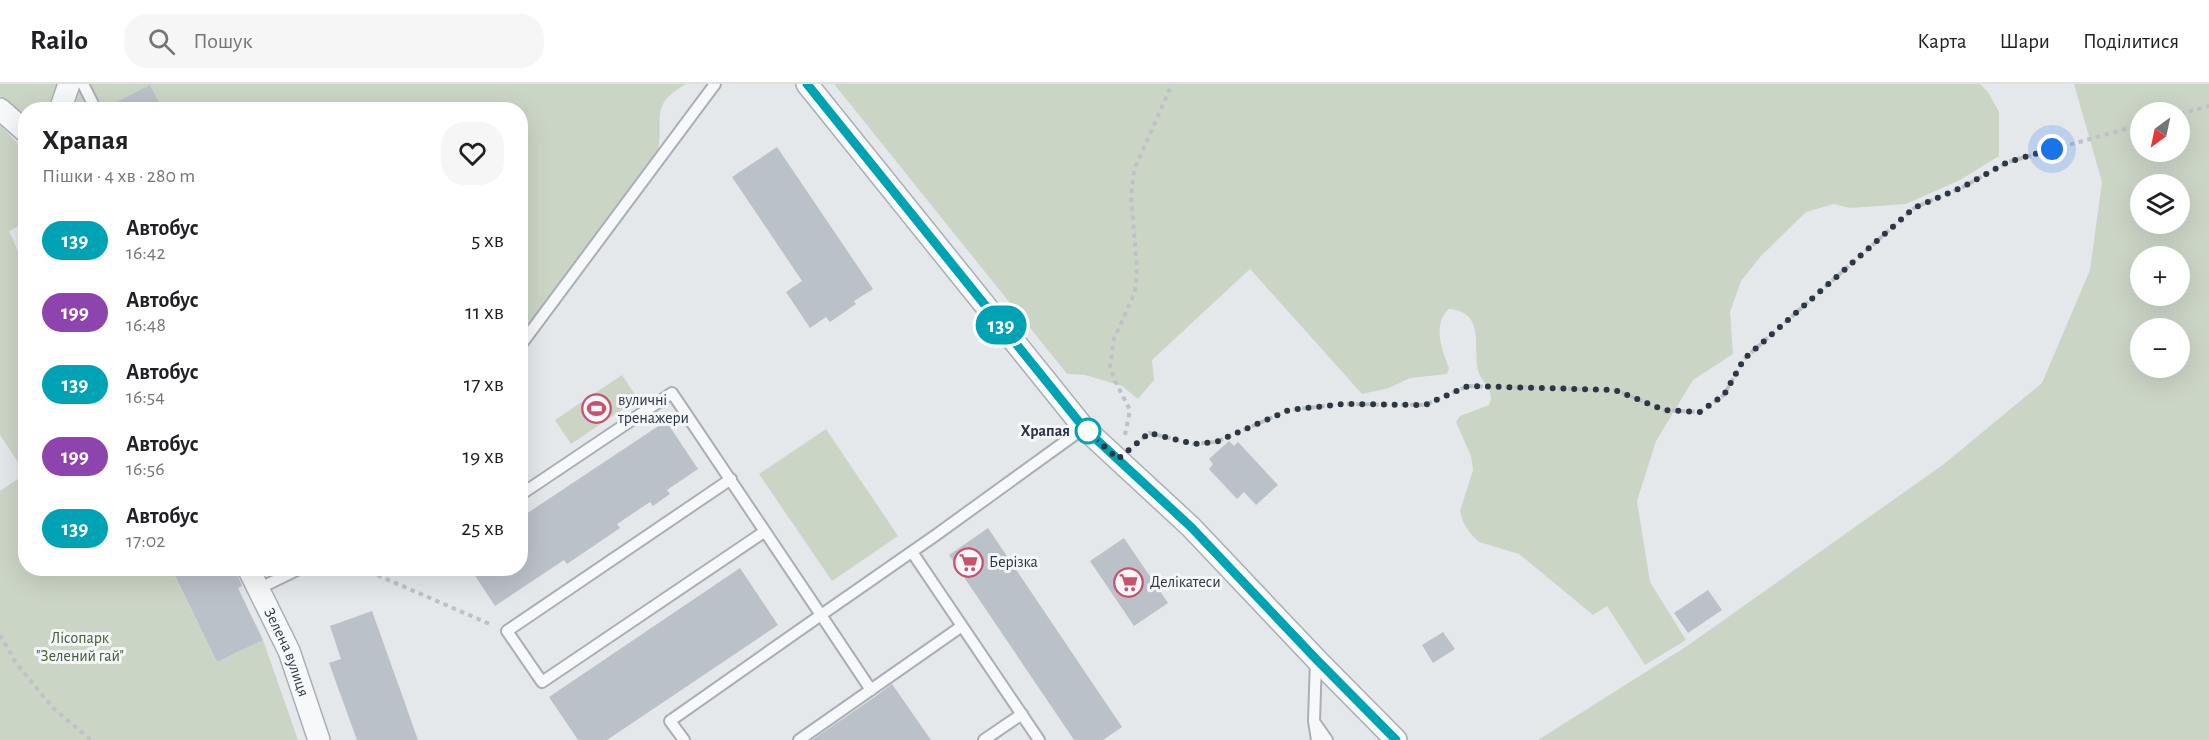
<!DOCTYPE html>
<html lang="uk">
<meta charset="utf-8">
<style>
:root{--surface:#fff;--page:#f6f6f6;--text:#202124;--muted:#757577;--line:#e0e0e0}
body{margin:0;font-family:"Alegreya Sans",sans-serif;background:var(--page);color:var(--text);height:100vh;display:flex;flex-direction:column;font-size:22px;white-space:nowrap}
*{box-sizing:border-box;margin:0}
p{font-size:20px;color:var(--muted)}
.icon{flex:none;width:33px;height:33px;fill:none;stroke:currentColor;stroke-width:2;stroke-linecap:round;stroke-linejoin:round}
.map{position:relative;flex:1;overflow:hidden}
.details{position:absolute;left:18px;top:18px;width:510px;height:474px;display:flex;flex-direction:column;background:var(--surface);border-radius:24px;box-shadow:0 6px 24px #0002}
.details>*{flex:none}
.badge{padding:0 12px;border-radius:20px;font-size:21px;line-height:39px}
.needle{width:39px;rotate:213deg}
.controls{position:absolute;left:2130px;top:18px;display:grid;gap:12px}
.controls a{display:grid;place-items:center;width:60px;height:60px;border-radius:50%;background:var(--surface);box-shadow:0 6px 24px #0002;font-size:30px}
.you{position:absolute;width:30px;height:30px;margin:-15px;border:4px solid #fff;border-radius:50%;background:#1a73e8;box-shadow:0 0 0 9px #1a73e833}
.map>.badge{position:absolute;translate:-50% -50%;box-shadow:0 0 0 3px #fff}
.round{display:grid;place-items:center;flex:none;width:63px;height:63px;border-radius:24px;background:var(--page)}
.overview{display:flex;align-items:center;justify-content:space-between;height:102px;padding:0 24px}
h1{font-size:28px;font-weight:700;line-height:45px}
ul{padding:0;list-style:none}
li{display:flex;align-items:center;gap:18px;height:72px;padding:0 24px}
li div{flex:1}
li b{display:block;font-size:22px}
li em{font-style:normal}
li .badge{min-width:66px;font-weight:700;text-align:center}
header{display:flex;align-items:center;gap:36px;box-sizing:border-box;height:84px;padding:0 30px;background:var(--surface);border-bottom:2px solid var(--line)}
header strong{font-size:28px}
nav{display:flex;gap:33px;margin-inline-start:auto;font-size:21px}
.search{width:420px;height:54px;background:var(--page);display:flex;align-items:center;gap:15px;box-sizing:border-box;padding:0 21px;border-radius:24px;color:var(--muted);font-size:22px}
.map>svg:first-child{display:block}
.green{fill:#cbd5c6;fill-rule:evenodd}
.building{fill:#bbc1c8}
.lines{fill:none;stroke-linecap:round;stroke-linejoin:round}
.service-casing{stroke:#a9afb5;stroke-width:14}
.minor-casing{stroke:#a9afb5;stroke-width:24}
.path{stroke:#bec2c7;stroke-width:4;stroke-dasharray:4.5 4.5;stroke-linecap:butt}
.service{stroke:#f7f8fa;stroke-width:10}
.minor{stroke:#f7f8fa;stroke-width:21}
.line-casing{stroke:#fff;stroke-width:14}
.line{stroke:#00a3b4;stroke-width:9}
.walk{stroke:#2c3743;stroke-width:6;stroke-dasharray:0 10.8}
.stop-dot{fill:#fff;stroke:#00a3b4;stroke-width:3}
.labels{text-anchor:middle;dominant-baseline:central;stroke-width:6;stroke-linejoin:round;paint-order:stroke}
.poi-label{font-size:16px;fill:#2c3743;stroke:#f4f6f8;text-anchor:start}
.stop-label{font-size:16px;font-weight:bold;fill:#2c3743;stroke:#f4f6f8;text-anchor:end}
.park-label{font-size:16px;fill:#445e3a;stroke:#f4f6f8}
.street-label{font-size:16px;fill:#2c3743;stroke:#f4f6f8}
</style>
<header>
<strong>Railo</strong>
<div class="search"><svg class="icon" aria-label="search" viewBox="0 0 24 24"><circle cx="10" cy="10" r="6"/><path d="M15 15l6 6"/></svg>Пошук</div>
<nav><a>Карта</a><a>Шари</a><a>Поділитися</a></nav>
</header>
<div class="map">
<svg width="2209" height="656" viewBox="0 0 2209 656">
<rect width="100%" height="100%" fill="#e4e8eb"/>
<path class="green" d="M0,0H59L50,25L26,26L25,35L10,19L0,12Z
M80,0H686C649,21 664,33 658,67L521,250L520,26H71Z
M834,0H1980L1988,8L1999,28V72L1960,96L1906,120L1850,124L1834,120L1806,128L1761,172L1741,197L1730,228L1733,270L1693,296L1656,357L1637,417L1650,498L1686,556L1645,581L1607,522L1593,531L1519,470L1479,458L1470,449L1463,438L1460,427L1473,386L1471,372L1456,338L1460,332L1489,321C1496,305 1481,300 1478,286C1473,261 1485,228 1449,225C1432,240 1442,266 1449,284L1447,290L1410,294L1389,304L1362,310L1250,185L1152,276L1154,296L1138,315L1122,302L1085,291L1067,290Z
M2074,0H2209V656H1538L1687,562L1944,380L2042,299L2090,186L2102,98ZM2180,28V68H2140V28ZM2180,100V140H2140V100ZM2140,172H2180V212H2140ZM2180,244V284H2140V244Z
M0,41L25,67V139L9,147L25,183V389L0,351Z
M622,291L638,315L571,360L555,336Z
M826,345L898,452L832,497L759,390Z
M25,390L26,484L171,485L217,578L263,556L298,656H0V407Z"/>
<path class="building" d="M150,1L163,26H103V25Z
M777,63L873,205L854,217L856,220L830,238L826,233L810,244L786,208L802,197L732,93Z
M666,337L698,385L667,406L670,410L653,422L650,418L617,440L620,444L567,480L564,476L495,522L470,484H520V434Z
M1229,357L1234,362L1238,358L1278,401L1256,421L1244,408L1237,415L1209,385L1213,380L1209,375Z
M988,444L1122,643L1103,656H1074L949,471Z
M1124,454L1168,519L1134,542L1090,477Z
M171,484H235L242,502L238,504L263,556L217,578Z
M740,484L778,541L607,656H578L549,613Z
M1708,506L1722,526L1688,549L1674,529Z
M372,527L401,608L418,656H357L329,579L341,575L330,542Z
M1443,548L1455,565L1433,579L1422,561Z
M892,600L931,656H812L876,612Z"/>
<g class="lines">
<defs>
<path id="service" d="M83,0L96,26
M520,262L715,0
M731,395L507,547L542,598L764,448
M520,411L672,309L821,531L936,451L1084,344
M912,468L1039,656
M258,505L301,484
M1316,576L1314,637L1317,656
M1315,639L1327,656
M684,656L670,637L821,531L871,606
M799,656L962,542
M984,656L1022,630"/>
<g id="minor">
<path d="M807,0L1084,344L1191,443L1316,575L1396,656"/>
<path d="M0,25L26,48"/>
<path d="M60,26L69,0"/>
<path id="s1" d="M248,484L289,567L319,656"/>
</g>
</defs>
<use href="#service" class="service-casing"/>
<use href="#minor" class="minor-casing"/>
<path class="path" d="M2180,30L2209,22
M1125,351L1130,326L1115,297L1110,282L1114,255L1135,208L1137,185L1131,112L1134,86L1172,0
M1135,361L1149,349L1194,360L1216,358L1289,326L1343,320L1425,321L1468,302L1615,306L1664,326L1700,328L1724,311L1744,275L1914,124L1963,103L2008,78L2140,41
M361,484L492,541
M0,551L16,579L53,624L91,656"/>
<use href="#service" class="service"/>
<use href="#minor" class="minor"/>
</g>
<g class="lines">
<defs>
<path id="line" d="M807,0L1084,344L1191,443L1316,575L1396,656"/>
</defs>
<use href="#line" class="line-casing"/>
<use href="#line" class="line"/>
<path class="walk" d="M1088,347L1084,344L1118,375L1149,349L1194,360L1216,358L1289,326L1343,320L1425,321L1468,302L1615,306L1664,326L1700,328L1724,311L1744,275L1914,124L1963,103L2008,78L2052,65"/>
</g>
<defs>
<symbol id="stadium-ring" viewBox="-11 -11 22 22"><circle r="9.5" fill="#f4f6f8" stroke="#c8516e" stroke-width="1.5"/><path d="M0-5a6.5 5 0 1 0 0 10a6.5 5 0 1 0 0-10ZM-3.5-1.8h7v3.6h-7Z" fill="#c8516e"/></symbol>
<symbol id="supermarket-ring" viewBox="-11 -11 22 22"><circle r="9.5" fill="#f4f6f8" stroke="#c8516e" stroke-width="1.5"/><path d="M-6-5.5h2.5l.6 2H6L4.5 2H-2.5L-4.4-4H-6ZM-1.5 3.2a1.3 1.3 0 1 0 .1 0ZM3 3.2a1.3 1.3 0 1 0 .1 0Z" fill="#c8516e"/></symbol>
</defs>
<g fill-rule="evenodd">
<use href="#stadium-ring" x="580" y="308" width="33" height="33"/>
<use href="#supermarket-ring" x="952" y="462" width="33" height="33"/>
<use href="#supermarket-ring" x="1112" y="482" width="33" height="33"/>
</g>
<circle class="stop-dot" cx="1088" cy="347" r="12"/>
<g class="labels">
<g class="poi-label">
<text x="618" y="316">вуличні<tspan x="618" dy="18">тренажери</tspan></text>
<text x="989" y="478">Берізка</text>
<text x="1150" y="498">Делікатеси</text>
</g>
<g class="stop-label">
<text x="1070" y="347">Храпая</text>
</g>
<g class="park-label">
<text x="80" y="554">Лісопарк<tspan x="80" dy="18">"Зелений гай"</tspan></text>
</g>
<g class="street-label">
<text stroke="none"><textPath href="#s1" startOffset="93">Зелена вулиця</textPath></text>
</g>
</g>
</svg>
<div class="controls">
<a><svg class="needle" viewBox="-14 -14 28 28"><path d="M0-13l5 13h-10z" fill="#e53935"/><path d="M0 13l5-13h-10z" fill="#757577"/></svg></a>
<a><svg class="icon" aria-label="layers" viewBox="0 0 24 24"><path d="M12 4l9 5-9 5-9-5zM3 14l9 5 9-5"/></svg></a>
<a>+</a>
<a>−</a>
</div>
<div class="you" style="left:2052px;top:65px"></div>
<b class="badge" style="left:1001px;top:241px;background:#00a3b4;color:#fff">139</b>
<section class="details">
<div class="overview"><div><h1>Храпая</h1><p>Пішки · 4 хв · 280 m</p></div><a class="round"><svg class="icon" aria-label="heart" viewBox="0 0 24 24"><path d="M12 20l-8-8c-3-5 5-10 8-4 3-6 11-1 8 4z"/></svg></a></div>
<ul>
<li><span class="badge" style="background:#00a3b4;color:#fff">139</span><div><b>Автобус</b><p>16:42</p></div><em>5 хв</em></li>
<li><span class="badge" style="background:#8e44ad;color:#fff">199</span><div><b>Автобус</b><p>16:48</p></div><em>11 хв</em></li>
<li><span class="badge" style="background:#00a3b4;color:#fff">139</span><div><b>Автобус</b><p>16:54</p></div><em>17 хв</em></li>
<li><span class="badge" style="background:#8e44ad;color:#fff">199</span><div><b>Автобус</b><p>16:56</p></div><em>19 хв</em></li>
<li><span class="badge" style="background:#00a3b4;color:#fff">139</span><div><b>Автобус</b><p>17:02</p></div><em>25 хв</em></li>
</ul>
</section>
</div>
